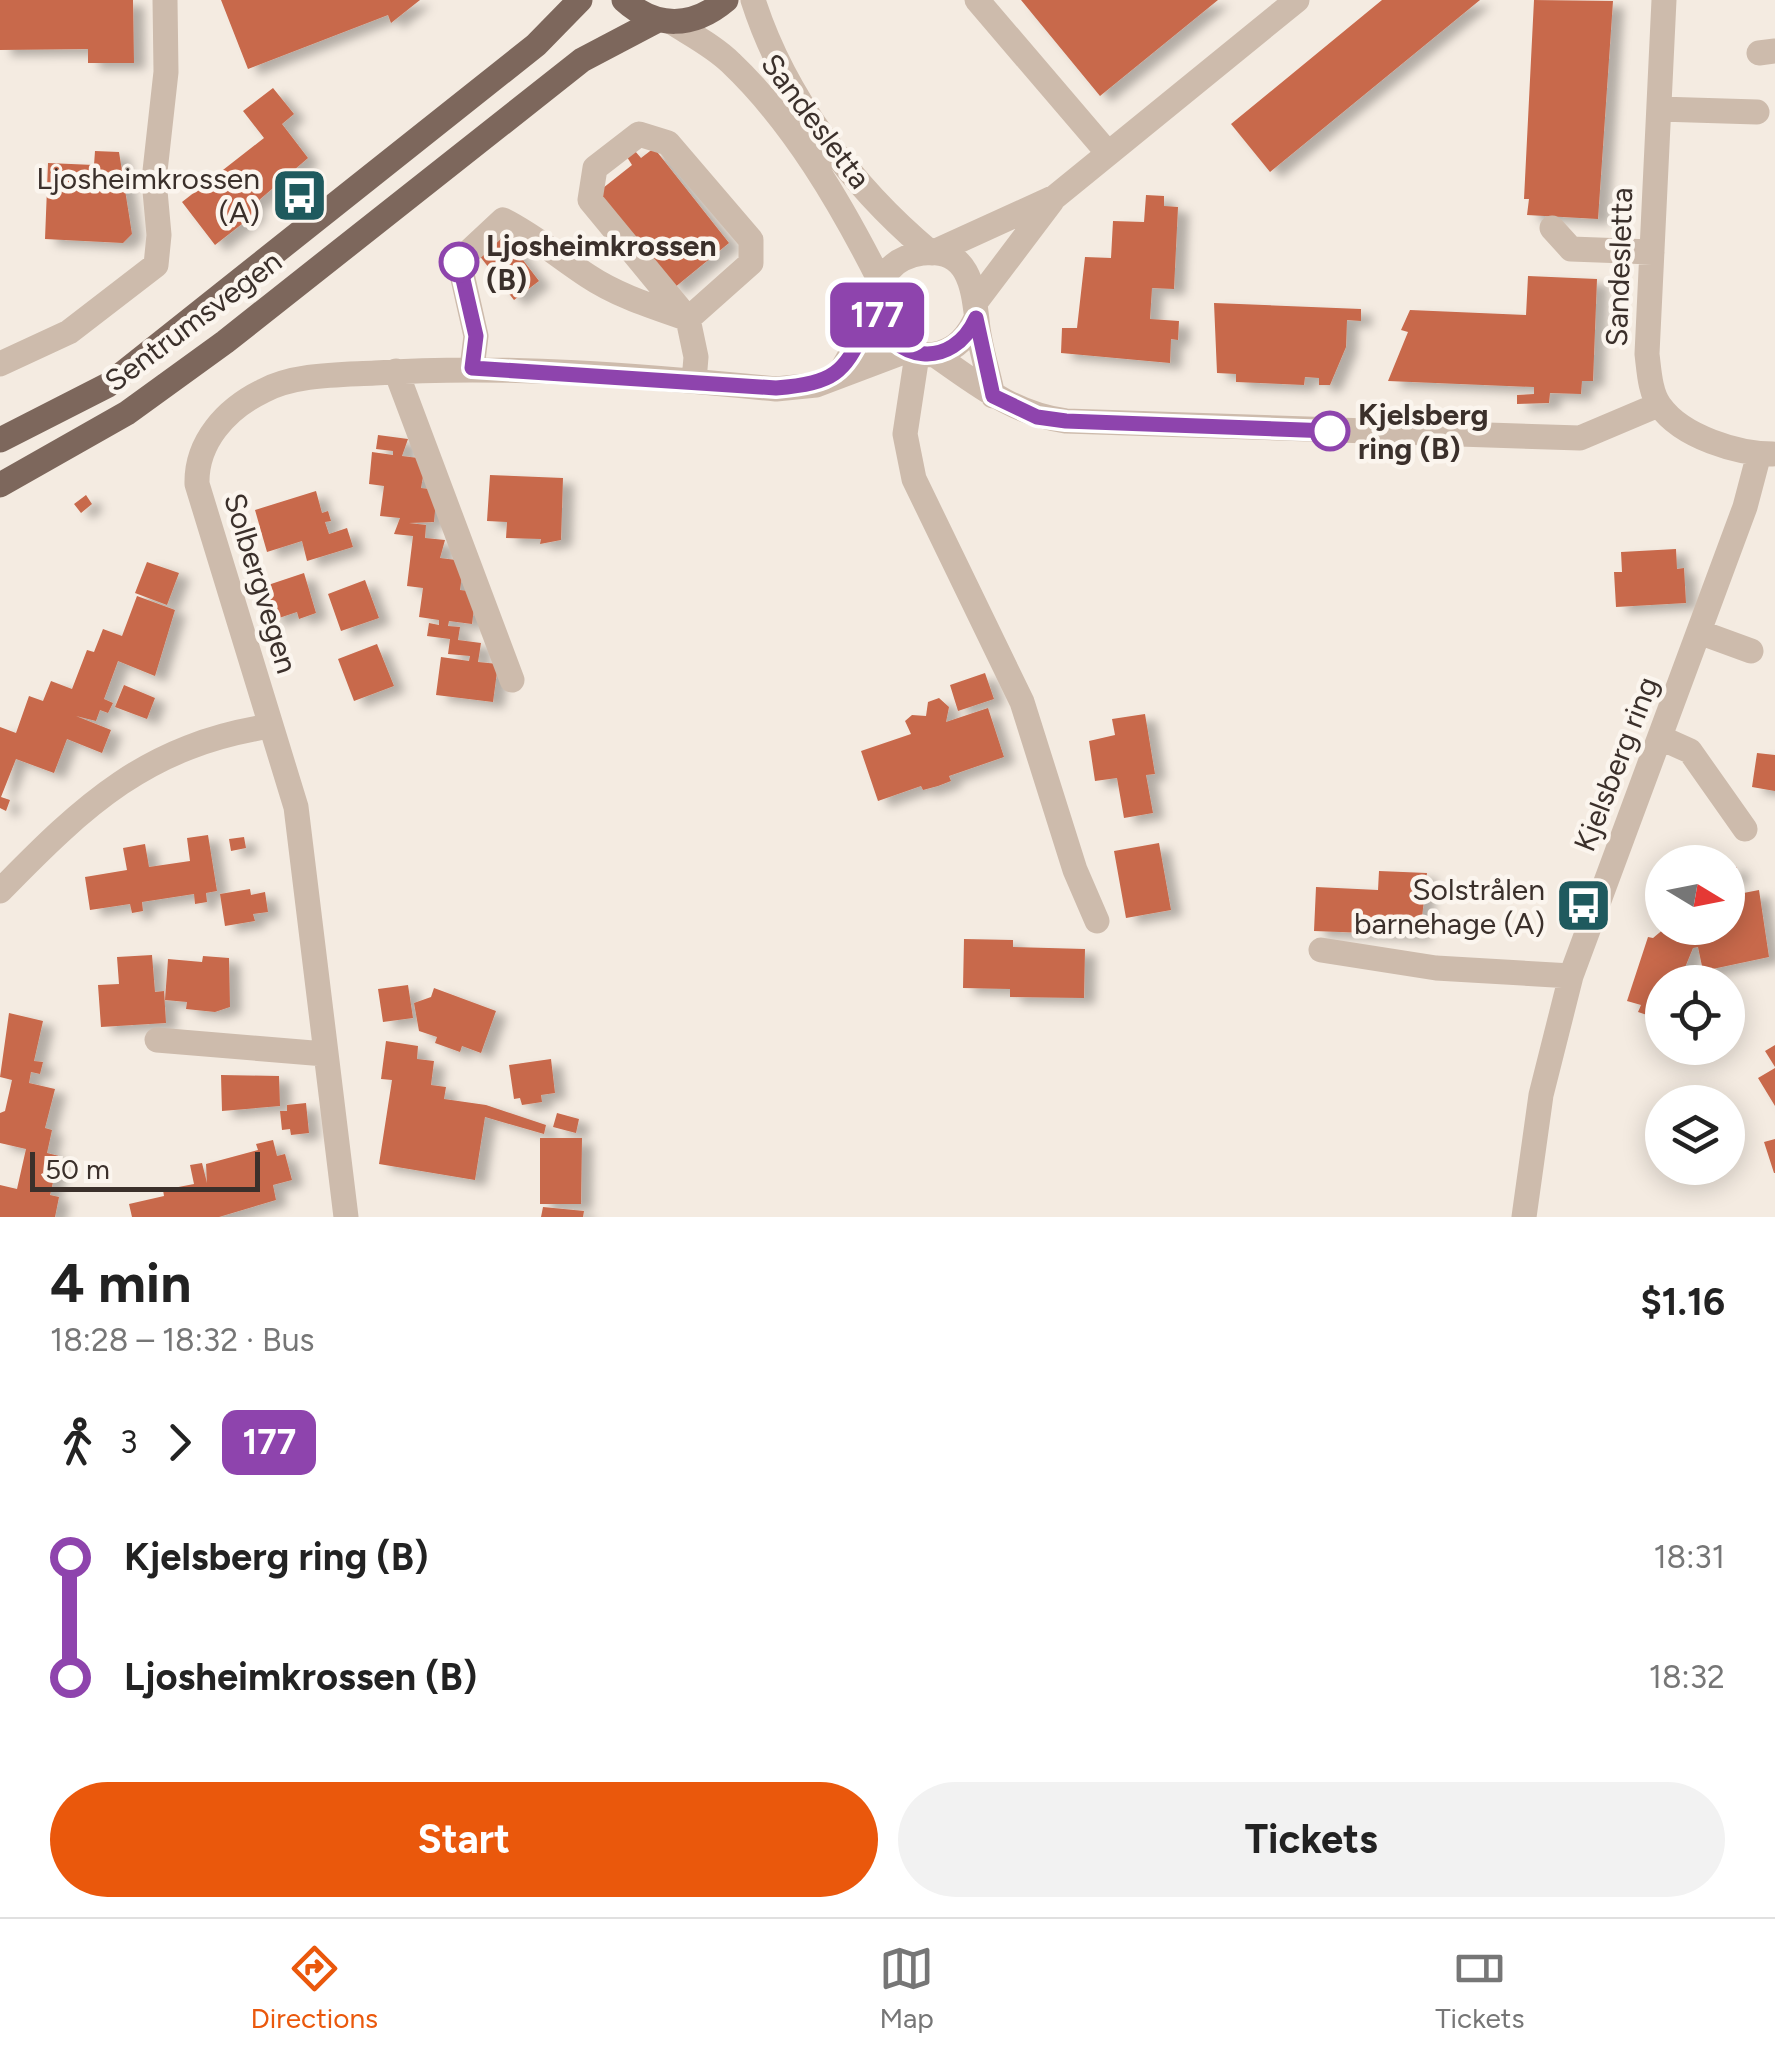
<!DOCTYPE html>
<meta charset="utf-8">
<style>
:root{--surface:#fff;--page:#f2f2f2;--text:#222;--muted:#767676;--line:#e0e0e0;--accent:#ea580c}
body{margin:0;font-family:Figtree,sans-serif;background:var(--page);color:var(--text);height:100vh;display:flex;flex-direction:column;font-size:38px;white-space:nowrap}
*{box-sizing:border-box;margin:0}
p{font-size:32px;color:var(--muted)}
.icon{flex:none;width:55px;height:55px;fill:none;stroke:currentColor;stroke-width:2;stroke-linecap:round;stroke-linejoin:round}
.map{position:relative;height:1217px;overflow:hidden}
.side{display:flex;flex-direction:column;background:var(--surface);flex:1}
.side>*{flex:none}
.badge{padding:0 20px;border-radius:15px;font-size:35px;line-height:65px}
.needle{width:65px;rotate:100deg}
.fabs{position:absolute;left:1645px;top:845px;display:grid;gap:20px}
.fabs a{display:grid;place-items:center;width:100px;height:100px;border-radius:50%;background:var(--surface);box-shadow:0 5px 25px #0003;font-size:50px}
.scale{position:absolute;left:30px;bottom:25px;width:230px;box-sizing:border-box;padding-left:10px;border:5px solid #3b302b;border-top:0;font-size:28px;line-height:35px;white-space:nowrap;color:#3b302b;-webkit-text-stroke:8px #fbf5ee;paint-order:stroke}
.map>.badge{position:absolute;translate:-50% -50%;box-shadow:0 0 0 5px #fff}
.legs{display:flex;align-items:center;gap:15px;height:110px;padding:0 50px;font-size:32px}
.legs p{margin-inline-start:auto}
.summary{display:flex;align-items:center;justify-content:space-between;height:170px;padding:0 50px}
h1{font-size:55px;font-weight:700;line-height:75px}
.primary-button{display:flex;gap:20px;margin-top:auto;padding:20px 50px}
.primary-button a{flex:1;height:115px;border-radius:60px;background:var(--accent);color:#fff;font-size:40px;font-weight:700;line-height:115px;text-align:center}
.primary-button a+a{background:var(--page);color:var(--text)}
ul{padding:0 50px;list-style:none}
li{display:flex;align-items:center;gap:35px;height:120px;font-size:38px}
li i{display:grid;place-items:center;width:15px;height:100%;margin:0 12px;background:currentColor}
li i::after{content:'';width:25px;height:25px;margin:-12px;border:8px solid;border-radius:50%;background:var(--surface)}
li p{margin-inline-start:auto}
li:first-child i{background:linear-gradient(#0000 50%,currentColor 0)}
li:last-child i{background:linear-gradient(currentColor 50%,#0000 0)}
.tabs{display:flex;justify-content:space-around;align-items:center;height:140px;border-top:2px solid var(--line);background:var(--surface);font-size:28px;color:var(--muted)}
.tabs a{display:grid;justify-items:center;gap:5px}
.tabs .selected{color:var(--accent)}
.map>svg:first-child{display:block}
.building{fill:#c8694b;filter:url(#shadow)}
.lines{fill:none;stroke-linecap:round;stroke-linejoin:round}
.minor{stroke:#cdbbac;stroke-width:25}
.major{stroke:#7d675c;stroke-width:25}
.line-1-casing{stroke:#fff;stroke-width:22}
.line-1{stroke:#8e44ad;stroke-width:15}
.stop-1-dot{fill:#fff;stroke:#8e44ad;stroke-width:5}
.labels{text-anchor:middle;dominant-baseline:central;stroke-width:9;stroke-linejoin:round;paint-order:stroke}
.street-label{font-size:30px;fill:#3b302b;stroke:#fbf5ee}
.poi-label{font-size:30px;fill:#3b302b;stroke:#fbf5ee;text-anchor:end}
.stop-label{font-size:30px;font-weight:bold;fill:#3b302b;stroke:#fbf5ee;text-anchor:start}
</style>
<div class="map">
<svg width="1775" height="1217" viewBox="0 0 1775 1217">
<defs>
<filter id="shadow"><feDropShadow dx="11" dy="6" stdDeviation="5" flood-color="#0004"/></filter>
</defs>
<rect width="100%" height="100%" fill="#f4ebe1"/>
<path class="building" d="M0,0H133L134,63H88V49L0,50Z
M221,0H420L391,23L388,15L248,69Z
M1021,0H1218L1100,96Z
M1382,0H1480L1270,172L1231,124Z
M1534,0L1613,1L1598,219L1527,215L1529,199H1524Z
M273,88L294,114L282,124L308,158L251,207L256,213L215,245L182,202L264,138L243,111Z
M654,148L729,243L674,288L598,192L632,165L627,157L635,151L641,158Z
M95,151L119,152L132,234L123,243L45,239L48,163L94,165Z
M1146,195L1164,196V206L1178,207L1174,289L1152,288L1150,319L1179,321L1178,340L1171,339L1170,363L1061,353L1062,328H1077L1085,257L1111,258L1113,221L1144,222Z
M500,230L539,281L514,300L475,250Z
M1528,276L1597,279L1593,381H1582L1581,394L1550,393L1549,403L1517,404V395L1534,394V387L1388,381L1408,332L1401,330L1410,310L1526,315Z
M1214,303L1361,309V321L1347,320L1346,347L1330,385H1319V378L1305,377L1304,385L1236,382V374L1217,373Z
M378,435L408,439L402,456L426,459L421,488L437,490L434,522L409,523L426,525L425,538L445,540L440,558L464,561L460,590L476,592L472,624L449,621L448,626L460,627L458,640L481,643L478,662L498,664L493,702L436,695L441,657L469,661L470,656L448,654L450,639L427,636L429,623L439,625V620L419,617L423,588L407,586L413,536L394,534L400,518L380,516L384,486L369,484L372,452L393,455V451L376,449Z
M490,475L563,478L561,540L540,544L541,539L506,538L507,522L487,521Z
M316,491L322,513L328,511L331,521L325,522L329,534L347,528L353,547L307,561L302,541L267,552L255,510Z
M86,495L92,504L81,513L74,504Z
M1676,549L1677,569L1684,568L1686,603L1616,607L1614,572H1622L1621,552Z
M147,562L179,573L167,605L135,593Z
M304,573L316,613L299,619L297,612L273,620L262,587Z
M365,580L379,618L341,631L328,594Z
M137,596L175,610L155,676L118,661L104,699L113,703L108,713L100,710L96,721L76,716L111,730L102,753L67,739L54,773L16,759L1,797L10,800L6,811L0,808V727L16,733L29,696L43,701L51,681L72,689L87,650L94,652L103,629L122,636Z
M377,644L394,686L354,701L338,659Z
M985,673L994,699L958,711L950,685Z
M124,685L155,698L147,719L115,707Z
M939,698L949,707L946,722L988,708L1004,757L949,776L951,781L938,786L923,790L921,786L878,801L861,751L911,734L905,721L912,715L926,716L928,702Z
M1145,714L1155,774L1146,775L1153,813L1124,818L1117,778L1095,781L1089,741L1115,735L1112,719Z
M1757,753L1775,755V791L1752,787Z
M208,835L217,891L206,893L207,902L195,904L194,894L142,902L143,911L132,913L130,904L90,910L85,877L127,870L123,848L145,844L149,867L190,861L187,838Z
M244,837L246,848L231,851L229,839Z
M1159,843L1171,910L1126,918L1114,851Z
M1728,866L1737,867L1736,879L1728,878Z
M1379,871L1427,873L1420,935L1314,931L1316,887L1378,890Z
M250,889L251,895L265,892L268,912L253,914L255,921L225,926L220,894Z
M1759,890L1769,957L1703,971L1698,947L1693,948L1679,982H1662V1020L1638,1012L1641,1005L1627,1001L1648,937L1653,938L1665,928H1728V896Z
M964,939L1013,940V947L1085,949L1084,998L1010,997V989L963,988Z
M152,955L155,992L164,991L166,1023L101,1027L98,985L119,984L117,957Z
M203,956L229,958L230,1007L215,1012L186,1009L187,1002L165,1000L168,959L202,962Z
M408,985L413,1018L383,1022L378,989Z
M434,988L496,1011L481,1053L462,1046L460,1052L435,1043L437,1037L419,1031L414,1003L431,997Z
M9,1013L43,1021L34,1061L43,1062L40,1074L31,1072L29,1083L55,1089L45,1128L52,1130L47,1153L59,1156L50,1195L59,1197L55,1217H0V1185L17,1189L26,1149L0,1143V1113L5,1111L12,1080L0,1077Z
M386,1041L418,1046L417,1059L434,1061L431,1085L446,1087L444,1099L486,1105L546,1125L544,1134L485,1117L475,1180L379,1164L392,1080L381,1079Z
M1775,1045V1067L1765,1051Z
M551,1059L555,1093L541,1095L542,1102L522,1105L520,1098L514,1099L509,1065Z
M1775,1068V1106L1758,1078Z
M221,1075L279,1076L280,1106L222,1111Z
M306,1103L309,1133L291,1135L290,1129L282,1130L280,1111H287V1105Z
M557,1113L579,1119L576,1133L553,1127Z
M540,1138H582L581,1204H540Z
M1775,1139V1173H1774L1764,1142Z
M273,1140L277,1156L285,1154L292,1180L273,1185L276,1200L219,1217H132L129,1204L164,1196L163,1190L194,1184L190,1165L202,1163L207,1183L206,1164L258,1150L256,1144Z
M543,1207L584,1211L583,1217H541Z"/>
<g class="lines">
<path class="minor" d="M753,0C784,97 853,188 930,252
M977,0L1107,152
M1664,0L1647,354C1649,370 1650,393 1660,406C1682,437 1738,454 1773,454
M673,23C692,35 715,47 731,63C794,123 841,204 880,281
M1759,53L1775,51
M1659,109L1757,112
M639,134L668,143L751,240V263L688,319L590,200L595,168Z
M1552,228L1571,249L1652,252
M932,253L1055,197L1297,0
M978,299L1052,201
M976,318C940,399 838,329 889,270C898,259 910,255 923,253C969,248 973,287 977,320C979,345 988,371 993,396
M917,355L905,434L914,479L1022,702L1075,870L1097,921
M935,355C977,384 1013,414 1066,421L1580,438L1658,405
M0,364L69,332L156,265L159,235L154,180L166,72L165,0
M472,368L476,336L459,261L503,220C535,236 559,257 588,276C618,296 654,307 688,319L696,357L694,381
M396,371L512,680
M840,373L876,310
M1699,632L1751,651
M1661,738L1690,751L1745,829
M0,891C85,804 147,745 271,726
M1321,950L1436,968L1571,976
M157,1040L325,1054
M346,1217L296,807L197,484C196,442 226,409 263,391C295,374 339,375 375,373C509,364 643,376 776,389L816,385L906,351
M1524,1217L1541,1095L1571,976L1745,507L1759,454"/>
<path class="major" d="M624,0C656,29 693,28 726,0
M0,440L108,385L536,45L580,0
M0,485L127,413L225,342L582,60L658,20"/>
</g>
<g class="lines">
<defs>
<path id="line-1" d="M459,262L476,336L472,368L776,388C847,382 843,368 876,310C891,364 953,370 976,318L993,396L1037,417L1066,421L1330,431"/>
</defs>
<use href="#line-1" class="line-1-casing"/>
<use href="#line-1" class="line-1"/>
</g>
<defs>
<symbol id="bus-square" viewBox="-11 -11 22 22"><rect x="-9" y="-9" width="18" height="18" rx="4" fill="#1f5a5e" stroke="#fbf5ee"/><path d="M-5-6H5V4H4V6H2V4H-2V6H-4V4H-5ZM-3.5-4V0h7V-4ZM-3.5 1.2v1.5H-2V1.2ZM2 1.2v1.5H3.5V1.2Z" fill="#fff"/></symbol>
</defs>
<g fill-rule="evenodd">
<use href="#bus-square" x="268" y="164" width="63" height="63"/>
<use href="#bus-square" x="1552" y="874" width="63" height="63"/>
</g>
<g class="stop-1-dot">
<circle cx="459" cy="262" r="18"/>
<circle cx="1330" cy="431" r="18"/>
</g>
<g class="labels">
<g class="street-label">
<text transform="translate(816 121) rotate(53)">Sandesletta</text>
<text transform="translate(1619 267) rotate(-88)">Sandesletta</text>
<text transform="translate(193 321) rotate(-37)">Sentrumsvegen</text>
<text transform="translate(261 583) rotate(73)">Solbergvegen</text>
<text transform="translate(1616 764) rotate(-69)">Kjelsberg ring</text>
</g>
<g class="poi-label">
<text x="260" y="178">Ljosheimkrossen<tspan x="260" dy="34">(A)</tspan></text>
<text x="1545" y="889">Solstrålen<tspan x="1545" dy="34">barnehage (A)</tspan></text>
</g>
<g class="stop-label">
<text x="486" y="245">Ljosheimkrossen<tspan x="486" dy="34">(B)</tspan></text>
<text x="1358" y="414">Kjelsberg<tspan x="1358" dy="34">ring (B)</tspan></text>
</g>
</g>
</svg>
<div class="fabs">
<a><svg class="needle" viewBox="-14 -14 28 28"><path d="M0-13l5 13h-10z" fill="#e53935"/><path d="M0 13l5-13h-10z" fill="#767676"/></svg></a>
<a><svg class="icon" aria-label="locate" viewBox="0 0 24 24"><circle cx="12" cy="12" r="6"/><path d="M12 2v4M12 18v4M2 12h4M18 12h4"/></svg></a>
<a><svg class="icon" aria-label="layers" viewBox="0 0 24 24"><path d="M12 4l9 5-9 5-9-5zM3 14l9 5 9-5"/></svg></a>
</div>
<div class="scale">50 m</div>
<b class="badge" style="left:877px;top:315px;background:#8e44ad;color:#fff">177</b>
</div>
<section class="side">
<div class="summary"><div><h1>4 min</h1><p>18:28 – 18:32 · Bus</p></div><b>$1.16</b></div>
<div class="legs"><svg class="icon" aria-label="walk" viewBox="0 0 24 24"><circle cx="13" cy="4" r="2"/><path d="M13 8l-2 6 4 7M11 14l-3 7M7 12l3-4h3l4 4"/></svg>3<svg class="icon" aria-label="forward" viewBox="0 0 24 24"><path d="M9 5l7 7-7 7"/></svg><b class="badge" style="background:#8e44ad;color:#fff">177</b></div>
<ul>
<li><i style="color:#8e44ad"></i><b>Kjelsberg ring (B)</b><p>18:31</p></li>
<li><i style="color:#8e44ad"></i><b>Ljosheimkrossen (B)</b><p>18:32</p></li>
</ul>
<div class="primary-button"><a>Start</a><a>Tickets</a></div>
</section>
<nav class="tabs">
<a class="selected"><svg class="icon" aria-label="directions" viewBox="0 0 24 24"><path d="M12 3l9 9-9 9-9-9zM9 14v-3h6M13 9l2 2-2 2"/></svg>Directions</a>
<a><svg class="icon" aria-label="map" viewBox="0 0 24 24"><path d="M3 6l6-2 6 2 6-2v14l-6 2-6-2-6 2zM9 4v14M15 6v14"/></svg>Map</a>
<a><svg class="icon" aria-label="tickets" viewBox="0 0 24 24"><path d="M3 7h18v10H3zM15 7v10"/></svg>Tickets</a>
</nav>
